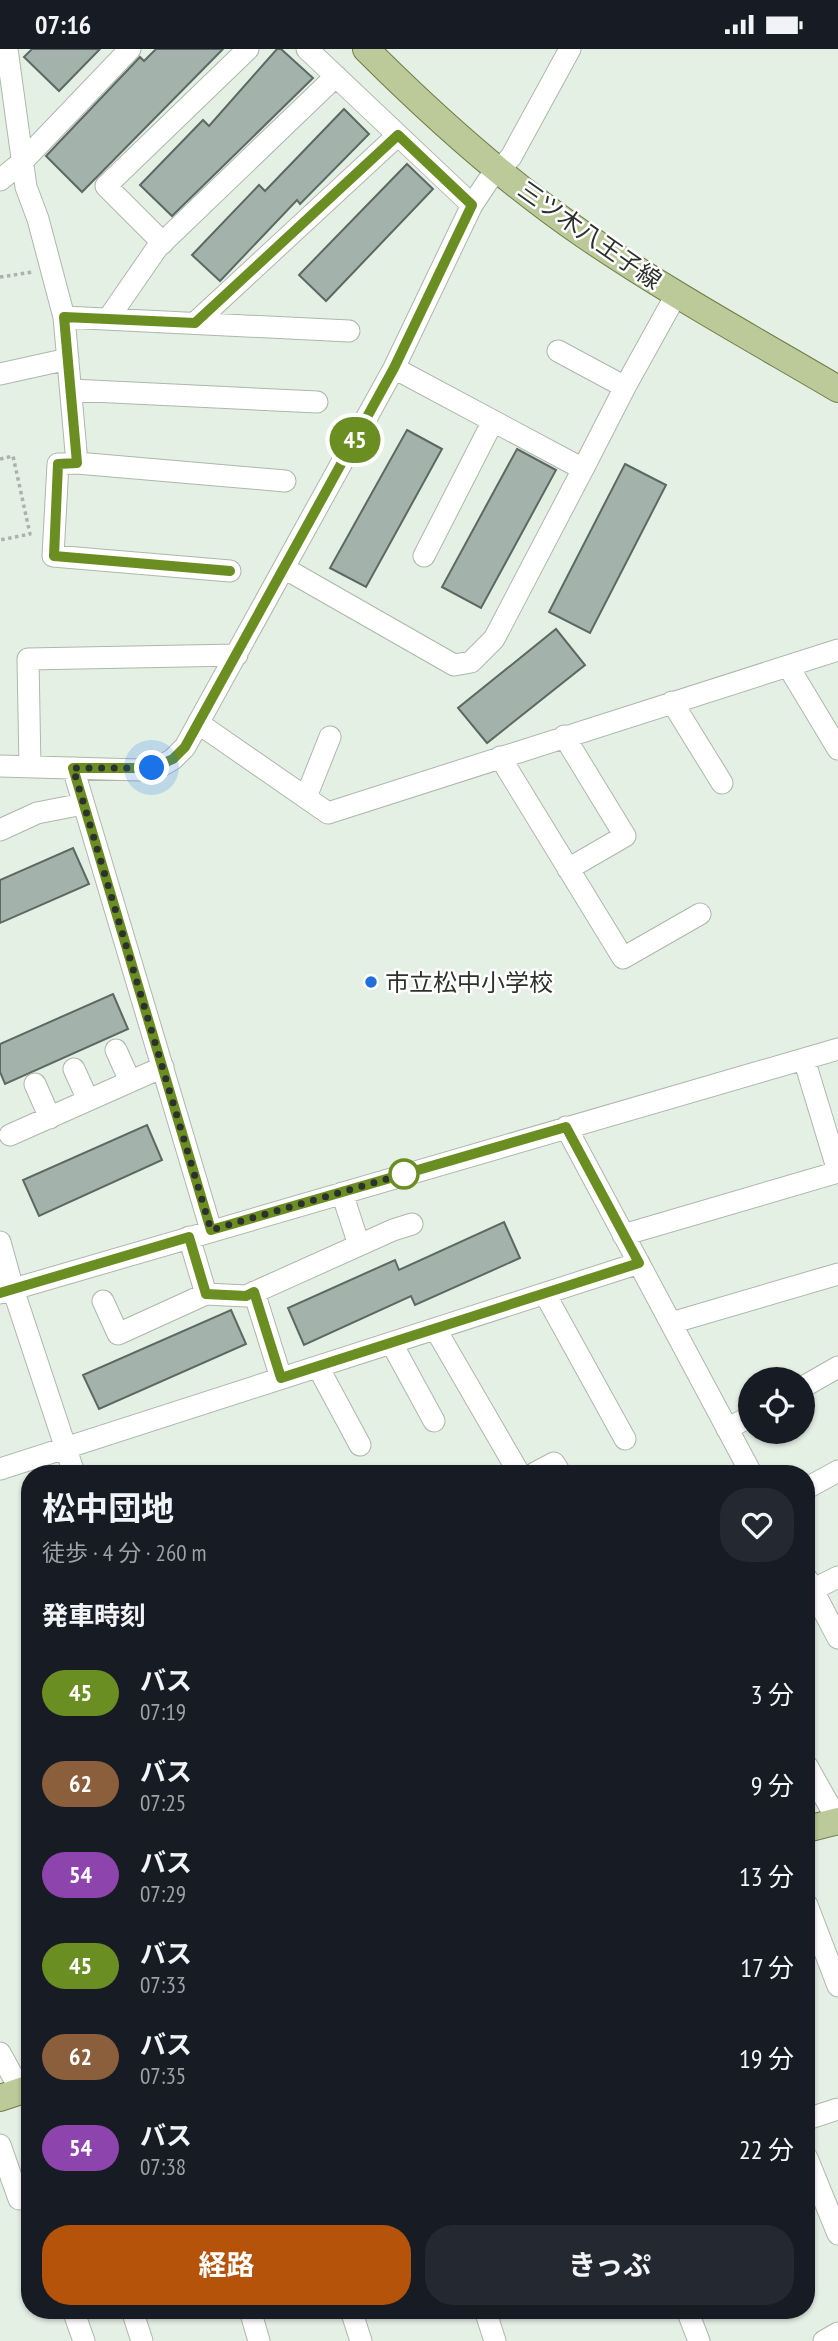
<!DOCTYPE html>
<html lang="ja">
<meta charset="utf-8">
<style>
:root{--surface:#171b24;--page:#242831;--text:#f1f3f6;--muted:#9ea1a6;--accent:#b45309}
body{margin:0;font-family:"PT Sans Narrow","Noto Sans JP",sans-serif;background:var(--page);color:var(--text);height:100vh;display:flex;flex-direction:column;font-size:26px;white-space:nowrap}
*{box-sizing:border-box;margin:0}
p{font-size:23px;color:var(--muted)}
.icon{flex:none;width:38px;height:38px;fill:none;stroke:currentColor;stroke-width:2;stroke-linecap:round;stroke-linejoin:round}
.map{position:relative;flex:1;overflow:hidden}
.details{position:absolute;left:21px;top:1416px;width:794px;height:854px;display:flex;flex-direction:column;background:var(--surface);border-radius:28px;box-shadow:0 2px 5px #0004}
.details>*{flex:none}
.badge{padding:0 14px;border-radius:23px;font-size:24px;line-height:46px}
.fabs{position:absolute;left:738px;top:1318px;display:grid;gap:14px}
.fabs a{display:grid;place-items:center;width:77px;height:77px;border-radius:50%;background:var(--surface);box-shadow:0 2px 5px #0004;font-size:35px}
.you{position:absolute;width:35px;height:35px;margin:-18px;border:5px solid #fff;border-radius:50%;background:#1a73e8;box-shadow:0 0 0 10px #1a73e833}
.map>.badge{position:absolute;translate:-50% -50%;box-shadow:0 0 0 4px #fff}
h2{padding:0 21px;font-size:26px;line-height:63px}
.round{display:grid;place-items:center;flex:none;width:74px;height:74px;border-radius:28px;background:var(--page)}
.summary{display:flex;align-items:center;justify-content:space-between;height:119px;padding:0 21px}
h1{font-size:33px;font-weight:700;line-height:52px}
.action{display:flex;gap:14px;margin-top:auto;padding:14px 21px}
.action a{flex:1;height:80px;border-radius:28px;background:var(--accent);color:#fff;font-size:28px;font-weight:700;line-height:80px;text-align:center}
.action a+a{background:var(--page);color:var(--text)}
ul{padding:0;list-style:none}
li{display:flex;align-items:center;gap:21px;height:91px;padding:0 21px}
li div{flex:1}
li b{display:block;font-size:26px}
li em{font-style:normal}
li .badge{min-width:77px;font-weight:700;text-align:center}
.status{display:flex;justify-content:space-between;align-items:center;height:49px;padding:0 35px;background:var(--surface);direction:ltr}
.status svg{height:19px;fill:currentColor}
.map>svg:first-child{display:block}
.building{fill:#a4b2ac;stroke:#5b6963;stroke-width:2}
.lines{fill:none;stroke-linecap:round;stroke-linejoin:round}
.minor-casing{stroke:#adb7ac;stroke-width:23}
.major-casing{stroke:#6d7c46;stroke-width:28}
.path{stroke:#aab3aa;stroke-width:3.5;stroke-dasharray:3.5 3.5;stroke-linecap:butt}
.minor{stroke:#fff;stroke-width:21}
.major{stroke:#bcc998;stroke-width:26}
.line-casing{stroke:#fff;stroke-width:16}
.line{stroke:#6b8e23;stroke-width:10}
.walk{stroke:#2d312d;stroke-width:7;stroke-dasharray:0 12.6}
.poi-dot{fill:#206fda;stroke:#fff;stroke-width:2.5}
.stop-dot{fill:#fff;stroke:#6b8e23;stroke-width:3.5}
.labels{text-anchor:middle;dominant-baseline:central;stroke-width:5;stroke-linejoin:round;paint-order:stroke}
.street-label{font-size:24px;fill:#2d312d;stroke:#fff}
.poi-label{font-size:24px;fill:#2d312d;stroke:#fff;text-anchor:start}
</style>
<div class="status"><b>07:16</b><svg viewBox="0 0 49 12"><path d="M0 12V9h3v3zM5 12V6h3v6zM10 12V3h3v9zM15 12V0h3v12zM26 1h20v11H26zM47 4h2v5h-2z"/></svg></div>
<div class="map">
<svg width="838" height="2292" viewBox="0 0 838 2292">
<rect width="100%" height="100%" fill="#e5f0e5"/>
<path class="building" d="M32,0H100L59,42L24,8Z
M156,0H223L82,143L46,107L140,8L144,12Z
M277,0H281L313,29L172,167L140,136L203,71L209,77Z
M344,60L369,85L300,155L297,151L220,232L192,206L259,136L265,142Z
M407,115L433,140L326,252L299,226Z
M407,381L442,400L366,538L330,519Z
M517,400L556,421L481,559L442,538Z
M625,415L666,436L590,584L549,563Z
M556,580L585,616L487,694L458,659Z
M73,799L89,835L0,874V831Z
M113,945L128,980L5,1035L0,1023V995Z
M147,1076L162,1111L39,1167L23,1131Z
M504,1173L520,1209L415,1256L411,1247L304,1296L288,1259L395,1211L399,1221Z
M231,1261L246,1295L99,1360L83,1326Z"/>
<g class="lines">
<defs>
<path id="minor" d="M7,0L26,138L38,170L64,268L77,414
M307,0L472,156
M0,131L22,113L130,0
M163,194L106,137L248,0
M64,268L349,282
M108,270L157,199L336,27
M195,274L398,86
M558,302L625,338
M394,319L583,420L625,338L676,246
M0,325L68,310
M71,341L317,353
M424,507L493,372
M284,519L454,616L471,613L494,590L583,420
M230,522L53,507L58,415L77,414L285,432
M788,617L838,700
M672,653L722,734
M198,674L328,764L838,601
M564,687L625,787L568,820
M500,708L623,909L700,865
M0,717L140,721L163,716L173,710L185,698L394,319L472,156L488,132L511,108L570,0
M30,718L28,610L237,606
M73,719L211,1181
M306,748L330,688
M0,781L37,764L83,755
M116,1001L130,1032
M804,1010L838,1122
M74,1020L88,1051
M35,1035L50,1069
M566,1078L751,1424
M10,1086L163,1018
M342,1144L359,1196
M623,1186L838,1123
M189,1188L206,1245
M0,1193L13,1240L74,1424
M254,1243L281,1329
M0,1244L838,1000
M545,1245L625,1390
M103,1252L118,1285L206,1245L246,1247L393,1181L412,1175
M671,1274L838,1225
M436,1281L519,1424
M392,1295L434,1372
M318,1318L360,1396
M803,1338L838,1318
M727,1380L751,1367
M0,1420L639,1214
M535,1424L554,1414L560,1424
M807,1439L838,1422
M807,1530L838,1589
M812,1541L838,1528
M807,1717L838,1772
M807,1856L838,1937
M0,2004L21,2042
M807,2070L838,2060
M0,2096L19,2150
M807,2109L838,2185
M73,2261L84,2292
M132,2261L142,2292
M250,2261L259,2292
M351,2261L361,2292
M485,2261L495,2292
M687,2261L699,2292
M824,2292L838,2284"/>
<path id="major" d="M366,0C433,67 505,132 584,186C666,242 753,290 838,340
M807,1780L838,1772
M0,2049L30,2039"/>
</defs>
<use href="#minor" class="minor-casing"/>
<use href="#major" class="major-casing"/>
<path class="path" d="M0,228L33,223
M0,410L13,407L30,485L0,491"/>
<use href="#minor" class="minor"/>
<use href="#major" class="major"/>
</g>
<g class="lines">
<defs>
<path id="line" d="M0,1244L189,1188L206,1245L246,1247L254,1243L281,1329L639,1214L566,1078L211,1181L73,719H152L173,710L185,698L394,319L472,156L398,86L195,274L64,268L77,414L58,415L54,507L230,522"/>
</defs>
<use href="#line" class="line-casing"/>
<use href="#line" class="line"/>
<path class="walk" d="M152,719H73L211,1181L404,1125"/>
</g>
<circle class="poi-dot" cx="371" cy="933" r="7"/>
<circle class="stop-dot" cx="404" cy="1125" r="14"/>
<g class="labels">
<g class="street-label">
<text transform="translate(590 186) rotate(35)">三ツ木八王子線</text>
</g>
<g class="poi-label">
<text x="385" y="933">市立松中小学校</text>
</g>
</g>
</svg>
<div class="fabs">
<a><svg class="icon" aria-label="locate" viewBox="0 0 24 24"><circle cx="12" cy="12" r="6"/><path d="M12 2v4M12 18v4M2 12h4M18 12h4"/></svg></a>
</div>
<div class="you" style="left:152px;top:719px"></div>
<b class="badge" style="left:355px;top:391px;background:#6b8e23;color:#fff">45</b>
<section class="details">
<div class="summary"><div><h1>松中団地</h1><p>徒歩 · 4 分 · 260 m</p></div><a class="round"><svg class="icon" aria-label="heart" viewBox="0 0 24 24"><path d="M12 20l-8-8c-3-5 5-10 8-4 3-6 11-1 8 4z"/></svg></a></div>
<h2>発車時刻</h2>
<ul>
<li><span class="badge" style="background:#6b8e23;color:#fff">45</span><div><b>バス</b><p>07:19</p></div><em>3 分</em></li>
<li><span class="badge" style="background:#8b5e3c;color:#fff">62</span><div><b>バス</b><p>07:25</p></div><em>9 分</em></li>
<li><span class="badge" style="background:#8e44ad;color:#fff">54</span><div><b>バス</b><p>07:29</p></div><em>13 分</em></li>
<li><span class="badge" style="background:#6b8e23;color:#fff">45</span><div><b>バス</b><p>07:33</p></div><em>17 分</em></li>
<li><span class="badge" style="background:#8b5e3c;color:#fff">62</span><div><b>バス</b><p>07:35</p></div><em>19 分</em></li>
<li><span class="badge" style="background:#8e44ad;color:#fff">54</span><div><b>バス</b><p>07:38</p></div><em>22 分</em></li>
</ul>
<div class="action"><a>経路</a><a>きっぷ</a></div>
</section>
</div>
